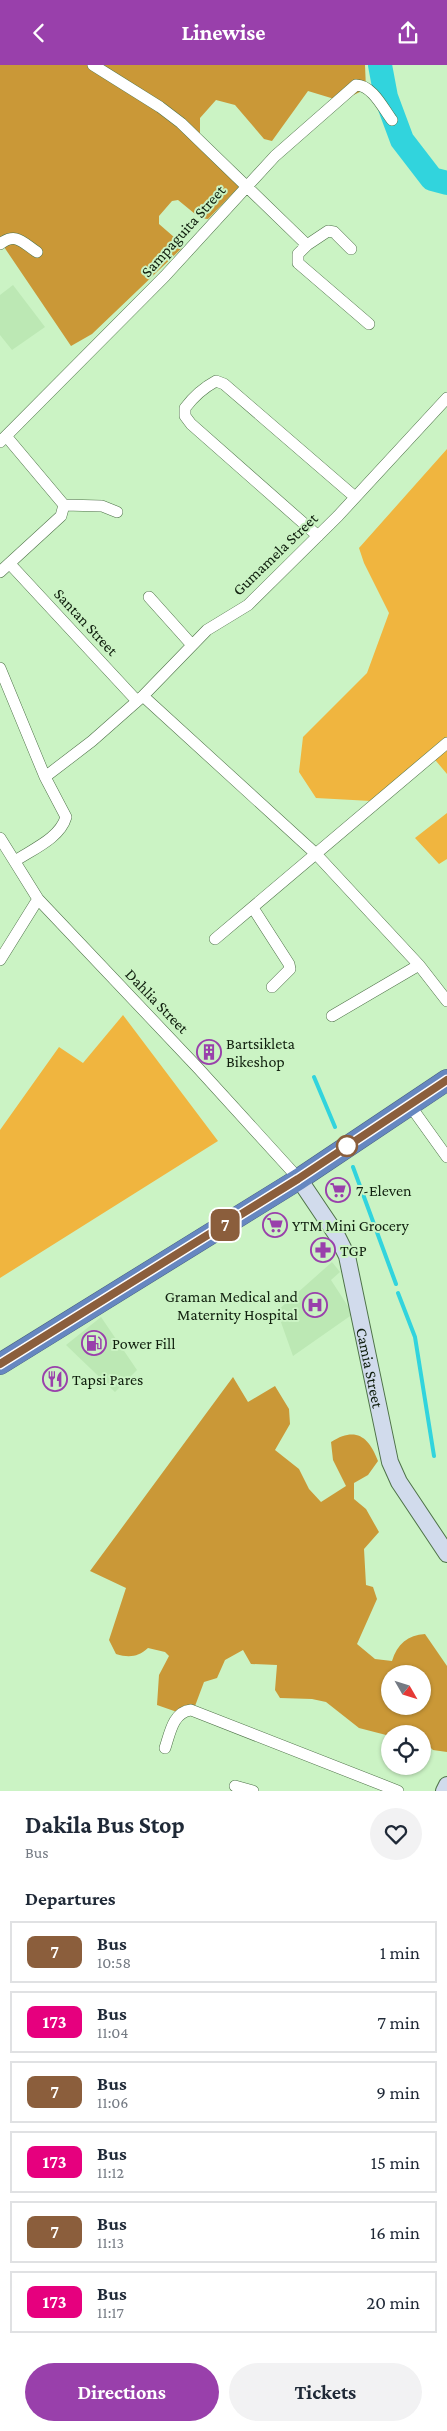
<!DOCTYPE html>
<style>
:root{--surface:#fff;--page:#f2f2f3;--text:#1f2937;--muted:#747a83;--line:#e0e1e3;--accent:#9940ab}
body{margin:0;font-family:"Crimson Pro",serif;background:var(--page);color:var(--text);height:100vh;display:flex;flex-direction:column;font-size:19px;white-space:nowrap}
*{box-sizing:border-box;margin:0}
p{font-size:16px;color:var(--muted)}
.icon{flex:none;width:28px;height:28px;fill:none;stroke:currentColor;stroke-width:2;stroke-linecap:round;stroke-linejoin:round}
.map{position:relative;height:1726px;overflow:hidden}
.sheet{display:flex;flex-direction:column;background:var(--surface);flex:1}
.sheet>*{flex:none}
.badge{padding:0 10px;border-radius:8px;font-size:18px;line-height:32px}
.needle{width:32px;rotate:129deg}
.fabs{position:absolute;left:381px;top:1600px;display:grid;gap:10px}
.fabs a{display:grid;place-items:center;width:50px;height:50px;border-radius:50%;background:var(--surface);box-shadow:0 1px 4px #0004;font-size:25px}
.map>.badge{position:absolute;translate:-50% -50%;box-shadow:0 0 0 2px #fff}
h2{padding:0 25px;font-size:19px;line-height:45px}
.round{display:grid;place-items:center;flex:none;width:52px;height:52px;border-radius:26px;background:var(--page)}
.headline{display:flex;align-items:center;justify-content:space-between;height:85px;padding:0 25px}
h1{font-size:24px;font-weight:700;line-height:38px}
.primary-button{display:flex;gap:10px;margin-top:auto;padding:10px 25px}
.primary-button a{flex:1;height:58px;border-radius:30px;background:var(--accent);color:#fff;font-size:20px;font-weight:700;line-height:58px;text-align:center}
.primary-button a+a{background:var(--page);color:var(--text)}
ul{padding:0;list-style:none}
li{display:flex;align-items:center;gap:15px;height:62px;margin:0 10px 8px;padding:0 15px;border:2px solid var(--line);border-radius:0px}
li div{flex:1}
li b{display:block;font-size:19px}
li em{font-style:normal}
li .badge{min-width:55px;font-weight:700;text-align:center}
header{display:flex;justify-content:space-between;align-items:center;height:65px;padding:0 25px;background:var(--accent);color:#fff;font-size:22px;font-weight:700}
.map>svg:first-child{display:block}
.built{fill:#bce8b4}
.green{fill:#f0b53f}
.forest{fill:#ca9837;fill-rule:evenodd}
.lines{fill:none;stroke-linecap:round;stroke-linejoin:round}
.stream{stroke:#31d4dd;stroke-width:4}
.river{stroke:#31d4dd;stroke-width:24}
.street-casing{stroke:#4e7248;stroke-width:12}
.secondary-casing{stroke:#4e7248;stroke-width:18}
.highway-casing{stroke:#486382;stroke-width:22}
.street{stroke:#fff;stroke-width:11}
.secondary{stroke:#d1dbec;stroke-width:16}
.highway{stroke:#6687c0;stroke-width:21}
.line-casing{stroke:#fff;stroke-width:11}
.line{stroke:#8b5e3c;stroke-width:8}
.stop-dot{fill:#fff;stroke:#8b5e3c;stroke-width:2.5}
.labels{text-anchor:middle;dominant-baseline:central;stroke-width:4;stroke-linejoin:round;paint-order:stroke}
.street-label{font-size:16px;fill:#101f0e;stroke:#cbf3c4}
.poi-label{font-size:16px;fill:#101f0e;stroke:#cbf3c4;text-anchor:start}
</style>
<header><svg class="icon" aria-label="back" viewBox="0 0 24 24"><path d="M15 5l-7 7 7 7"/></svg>Linewise<svg class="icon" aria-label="share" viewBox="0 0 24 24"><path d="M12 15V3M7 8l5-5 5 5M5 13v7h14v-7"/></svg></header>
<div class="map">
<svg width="447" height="1726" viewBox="0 0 447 1726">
<rect width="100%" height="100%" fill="#cbf3c4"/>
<path class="built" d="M13,220L45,262L12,285L0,270V230Z
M332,1197L340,1207L331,1215L353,1249L293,1291L277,1246Z
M101,1252L137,1305L115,1327L66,1280Z"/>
<path class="green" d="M447,384V709L431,690L371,736L316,733L299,707L303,672L367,608L389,548L364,498L359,483Z
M447,748V794L439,799L415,773Z
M123,950L218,1076L0,1213V1065L59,982L83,998Z"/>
<path class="forest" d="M0,0H365L366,24L341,36L308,26L272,76L264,74L235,40L216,35L200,53V69L238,113V123L208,154L200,153L178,135L172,136L159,151V159L182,179V183L92,269L71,281L0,176Z
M233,1312L248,1337L275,1321L289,1344L290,1359L275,1385L299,1404L309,1424L321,1437L346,1421L333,1395L331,1377C356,1361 369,1372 378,1396L368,1410L354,1418V1434L366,1444L379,1467L364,1484L366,1520L373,1522L377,1534L357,1579L375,1594L392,1596C397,1579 408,1570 425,1569L447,1601V1687L433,1685L423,1675L422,1669H390V1671L359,1663L326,1637L312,1634L280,1633L275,1625L277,1600L251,1599L243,1585L225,1595L217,1613L204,1617L195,1641L177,1647L157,1640L159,1610L169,1591L165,1587L148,1583C138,1592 129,1593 116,1589L109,1575L126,1523L90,1506ZM390,1609H422V1641H390Z"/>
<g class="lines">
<path class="stream" d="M314,1012L335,1062
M353,1102L396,1219
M398,1228L415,1272L434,1391"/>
<path class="river" d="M380,0L386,32L402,75L432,114L447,118"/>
<defs>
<path id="street" d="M93,0L160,42L181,58L307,180L298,189V198L369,259
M0,179C16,167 22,177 37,187
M307,180L328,166L334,167L351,184
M0,377L165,211L275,91L356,20C372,20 383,43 392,55
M64,440L102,441L117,447
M318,471L191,359L185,351V343C194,331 203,323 216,316L224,319L355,432
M10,499L137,636
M0,507L61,451L64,440L6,371
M149,532L192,580
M0,603L45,712L66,752C60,773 33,784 15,796
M143,631L316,789L419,900L447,936
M45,712L92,676L143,631L207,565L248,540L338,451L447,333
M0,773L38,834L198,1003L299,1114
M253,843L289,899L290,904L272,922
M215,874L447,678
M0,895L38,834
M332,951L419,900
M409,1039L447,1092
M165,1683C170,1668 173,1647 191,1645L398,1726
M235,1721L253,1726"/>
<g id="secondary">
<path id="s1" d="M299,1114L336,1169L347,1191L390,1397L399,1417L447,1489"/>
<path d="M444,1726L447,1720"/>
</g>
<path id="highway" d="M0,1299L299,1114L447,1015"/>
</defs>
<use href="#street" class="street-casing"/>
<use href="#secondary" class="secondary-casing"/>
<use href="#highway" class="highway-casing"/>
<use href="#street" class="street"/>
<use href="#secondary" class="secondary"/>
<use href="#highway" class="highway"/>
</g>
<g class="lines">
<defs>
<path id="line" d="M0,1299L298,1114L447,1015"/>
</defs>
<use href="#line" class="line-casing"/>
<use href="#line" class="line"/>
</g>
<defs>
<symbol id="building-ring" viewBox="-11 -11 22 22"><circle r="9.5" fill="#cbf3c4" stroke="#9940ab" stroke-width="1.5"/><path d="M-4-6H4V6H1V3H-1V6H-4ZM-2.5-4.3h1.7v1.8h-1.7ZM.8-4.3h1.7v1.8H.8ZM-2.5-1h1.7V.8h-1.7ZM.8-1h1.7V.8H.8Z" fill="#9940ab"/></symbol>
<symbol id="supermarket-ring" viewBox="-11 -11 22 22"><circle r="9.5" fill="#cbf3c4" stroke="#9940ab" stroke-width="1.5"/><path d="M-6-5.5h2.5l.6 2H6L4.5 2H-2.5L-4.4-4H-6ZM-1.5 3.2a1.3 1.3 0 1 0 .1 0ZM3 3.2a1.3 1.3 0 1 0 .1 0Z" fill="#9940ab"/></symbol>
<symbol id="pharmacy-ring" viewBox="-11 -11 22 22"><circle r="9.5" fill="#cbf3c4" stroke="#9940ab" stroke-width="1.5"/><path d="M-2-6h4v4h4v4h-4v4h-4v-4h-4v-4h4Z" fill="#9940ab"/></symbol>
<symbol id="hospital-ring" viewBox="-11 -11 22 22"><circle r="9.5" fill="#cbf3c4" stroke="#9940ab" stroke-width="1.5"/><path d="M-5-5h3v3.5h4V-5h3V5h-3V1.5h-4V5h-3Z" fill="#9940ab"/></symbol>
<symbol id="fuel-ring" viewBox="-11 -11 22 22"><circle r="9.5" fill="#cbf3c4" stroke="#9940ab" stroke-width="1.5"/><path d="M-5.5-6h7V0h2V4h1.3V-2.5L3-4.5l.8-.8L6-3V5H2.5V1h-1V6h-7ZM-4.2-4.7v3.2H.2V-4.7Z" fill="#9940ab"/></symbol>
<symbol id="restaurant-ring" viewBox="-11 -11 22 22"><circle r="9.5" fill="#cbf3c4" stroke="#9940ab" stroke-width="1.5"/><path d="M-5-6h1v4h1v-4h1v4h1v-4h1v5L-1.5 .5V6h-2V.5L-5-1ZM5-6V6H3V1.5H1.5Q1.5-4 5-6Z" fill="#9940ab"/></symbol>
</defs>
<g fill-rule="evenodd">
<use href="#building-ring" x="195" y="973" width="28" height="28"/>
<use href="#supermarket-ring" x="324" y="1111" width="28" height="28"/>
<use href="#supermarket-ring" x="261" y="1146" width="28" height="28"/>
<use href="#pharmacy-ring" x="309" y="1171" width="28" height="28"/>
<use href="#hospital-ring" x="301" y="1226" width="28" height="28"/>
<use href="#fuel-ring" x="80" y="1264" width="28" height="28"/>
<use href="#restaurant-ring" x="41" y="1300" width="28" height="28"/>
</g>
<circle class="stop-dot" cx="347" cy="1081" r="10"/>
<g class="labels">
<g class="street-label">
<text transform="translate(183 166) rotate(-48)">Sampaguita Street</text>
<text transform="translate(275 489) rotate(-44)">Gumamela Street</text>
<text transform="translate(86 557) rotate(47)">Santan Street</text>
<text transform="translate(157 936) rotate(46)">Dahlia Street</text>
<text stroke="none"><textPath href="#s1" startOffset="205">Camia Street</textPath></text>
</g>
<g class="poi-label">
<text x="226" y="978">Bartsikleta<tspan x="226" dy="18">Bikeshop</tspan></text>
<text x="356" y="1125">7-Eleven</text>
<text x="292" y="1160">YTM Mini Grocery</text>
<text x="340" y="1185">TGP</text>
<text x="298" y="1231" text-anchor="end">Graman Medical and<tspan x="298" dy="18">Maternity Hospital</tspan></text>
<text x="112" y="1278">Power Fill</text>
<text x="72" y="1314">Tapsi Pares</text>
</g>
</g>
</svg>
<div class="fabs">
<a><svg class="needle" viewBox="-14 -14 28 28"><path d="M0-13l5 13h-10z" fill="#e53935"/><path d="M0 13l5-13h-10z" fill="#747a83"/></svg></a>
<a><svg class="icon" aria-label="locate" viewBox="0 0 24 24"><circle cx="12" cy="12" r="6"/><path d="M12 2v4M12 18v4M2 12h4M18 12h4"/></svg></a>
</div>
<b class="badge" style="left:225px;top:1160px;background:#8b5e3c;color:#fff">7</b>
</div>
<section class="sheet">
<div class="headline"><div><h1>Dakila Bus Stop</h1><p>Bus</p></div><a class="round"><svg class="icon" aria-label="heart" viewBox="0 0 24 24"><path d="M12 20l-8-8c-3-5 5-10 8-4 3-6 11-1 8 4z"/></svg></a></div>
<h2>Departures</h2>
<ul>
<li><span class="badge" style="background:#8b5e3c;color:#fff">7</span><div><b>Bus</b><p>10:58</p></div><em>1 min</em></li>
<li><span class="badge" style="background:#e6007e;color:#fff">173</span><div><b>Bus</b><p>11:04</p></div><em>7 min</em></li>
<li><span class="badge" style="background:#8b5e3c;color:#fff">7</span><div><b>Bus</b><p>11:06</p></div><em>9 min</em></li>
<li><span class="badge" style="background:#e6007e;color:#fff">173</span><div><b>Bus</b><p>11:12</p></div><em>15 min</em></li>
<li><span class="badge" style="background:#8b5e3c;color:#fff">7</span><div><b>Bus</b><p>11:13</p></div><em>16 min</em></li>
<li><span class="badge" style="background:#e6007e;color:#fff">173</span><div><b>Bus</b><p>11:17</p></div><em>20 min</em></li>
</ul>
<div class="primary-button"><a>Directions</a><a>Tickets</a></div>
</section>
